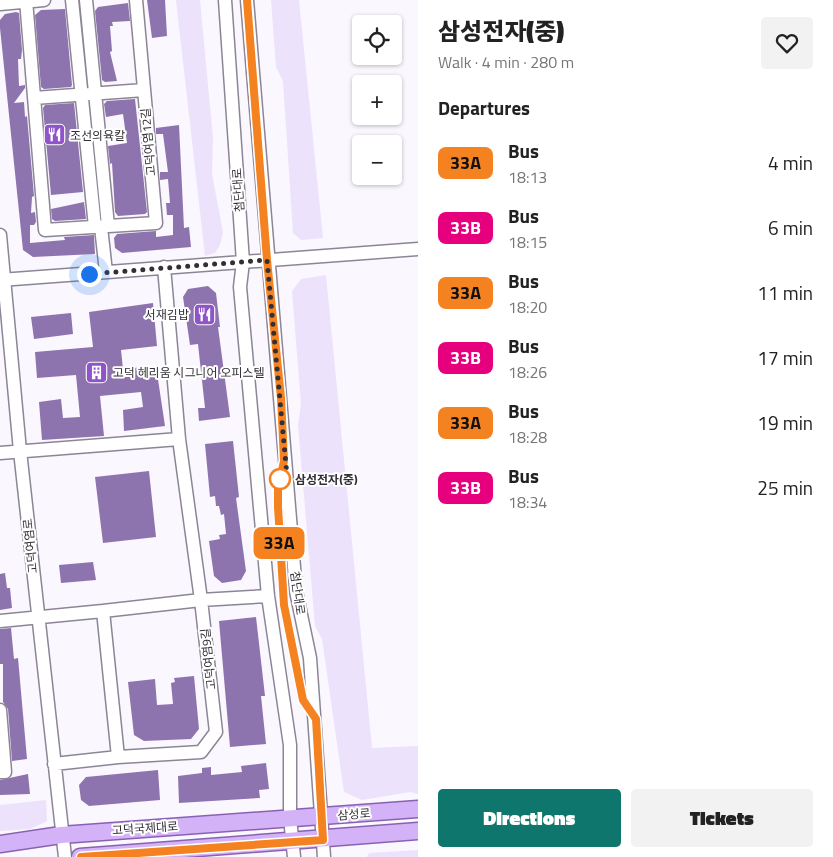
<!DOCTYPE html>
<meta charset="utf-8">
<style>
:root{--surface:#fff;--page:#f2f2f2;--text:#222;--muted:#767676;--accent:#0f766e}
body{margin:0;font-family:"Titillium Web","Noto Sans KR",sans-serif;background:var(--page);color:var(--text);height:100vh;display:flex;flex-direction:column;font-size:19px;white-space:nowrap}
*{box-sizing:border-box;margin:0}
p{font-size:16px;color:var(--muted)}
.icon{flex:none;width:28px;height:28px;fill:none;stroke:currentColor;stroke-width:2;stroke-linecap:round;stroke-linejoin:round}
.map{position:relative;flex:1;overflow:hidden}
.panel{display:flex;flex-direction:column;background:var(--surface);width:415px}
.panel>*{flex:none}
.badge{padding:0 10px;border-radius:8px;font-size:18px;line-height:32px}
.controls{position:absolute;left:352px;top:15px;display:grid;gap:10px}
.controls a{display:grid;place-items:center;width:50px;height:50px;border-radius:5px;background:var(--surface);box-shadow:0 1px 4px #0004;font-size:25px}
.you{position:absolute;width:25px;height:25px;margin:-12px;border:4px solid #fff;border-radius:50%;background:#1a73e8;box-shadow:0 0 0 8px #1a73e833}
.map>.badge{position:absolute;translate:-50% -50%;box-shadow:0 0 0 2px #fff}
h2{padding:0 20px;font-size:19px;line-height:45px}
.round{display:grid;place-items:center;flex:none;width:52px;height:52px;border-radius:5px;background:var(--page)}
.head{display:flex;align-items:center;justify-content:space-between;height:85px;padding:0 20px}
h1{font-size:24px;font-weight:800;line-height:38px}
.cta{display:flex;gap:10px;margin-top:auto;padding:10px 20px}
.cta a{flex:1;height:58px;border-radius:5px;background:var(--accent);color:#fff;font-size:20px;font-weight:800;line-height:58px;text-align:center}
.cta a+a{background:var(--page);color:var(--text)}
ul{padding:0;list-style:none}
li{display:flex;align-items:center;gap:15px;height:65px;padding:0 20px}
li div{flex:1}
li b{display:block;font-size:19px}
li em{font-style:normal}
li .badge{min-width:55px;font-weight:700;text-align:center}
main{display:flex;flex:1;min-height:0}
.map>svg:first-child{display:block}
.green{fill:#ece2fb}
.building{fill:#8e74ae}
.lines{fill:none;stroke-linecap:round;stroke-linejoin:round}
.minor-casing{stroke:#8c8596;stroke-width:15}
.major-casing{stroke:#8862b2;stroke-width:19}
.minor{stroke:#fff;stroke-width:12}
.major{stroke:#d4b2f8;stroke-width:16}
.line-casing{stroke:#fff;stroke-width:11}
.line{stroke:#f58220;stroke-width:8}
.walk{stroke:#322f36;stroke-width:5;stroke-dasharray:0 9}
.stop-dot{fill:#fff;stroke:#f58220;stroke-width:2.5}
.labels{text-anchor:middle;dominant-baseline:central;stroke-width:4;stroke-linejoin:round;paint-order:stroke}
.poi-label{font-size:12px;fill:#322f36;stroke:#fff;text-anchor:start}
.street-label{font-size:12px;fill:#322f36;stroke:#fff}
.stop-label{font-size:12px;font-weight:bold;fill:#322f36;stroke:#fff;text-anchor:start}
</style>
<main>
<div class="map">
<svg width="418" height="857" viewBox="0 0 418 857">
<rect width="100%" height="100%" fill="#faf7fe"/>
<path class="green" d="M176,0H200L213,138L212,174L223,232L220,245L215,253L205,256Z
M271,0H299L323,238L301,240L293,233L283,81L276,67Z
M326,275L372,748L418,746V794L410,792L362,800L344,792L322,639L315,626L298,425L301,404L292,291L301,279Z
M46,800L47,821L30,829L0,831V805Z
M418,850V857H367L369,853Z"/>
<path class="building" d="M147,0H165L167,36L152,38Z
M128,3L130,21L112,22L113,26H110L112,51L110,52L117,81L105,82L102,80L95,11L98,7Z
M65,9L72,85L71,87L44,89L41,87L35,15L41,10Z
M16,12L19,13L22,50L21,59H18L19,86L25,85V88L14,103L24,102L25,117L27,116L34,196L32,197L31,213L35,212L36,222L34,225H30V243L65,240L64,237L94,235L95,254L33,257L23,250L0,28V20L5,14Z
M135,99L147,212L145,214L118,216L115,212L112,163L110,164L108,146L127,143L123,114L106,117L104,104L107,101Z
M74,103L83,192L51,195L43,108L45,105Z
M179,125L184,228L189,227L191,247L122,253L115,248L114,238L117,234L156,231V237L173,235V215H167L166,203H170L168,179L160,180V172H168L163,134H156V128Z
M84,202L86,219L55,221L52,219L51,209Z
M208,286L216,293L220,327H218L230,417L199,421L198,408H205L198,344L190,345L183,297L188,289Z
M153,303L157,346L121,350L123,369L156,366L165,426L124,431L123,410L143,407L141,392L100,396L104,436L42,440L39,402L61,399L63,418L80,417L76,375L37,378L35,352L93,347L89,312Z
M71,313L73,334L34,339L31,317Z
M233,441L239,497L236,498L246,571L241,580L222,583L214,576L209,541L220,539L219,535L226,534L224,514L221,515L219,506H216L215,496L210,497L205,444Z
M149,471L156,537L103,543L95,477Z
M93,562L96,580L61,583L59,565Z
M5,573L7,588H10L12,608L0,610V574Z
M256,617L265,696H261L266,744L230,747L219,621Z
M11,628L14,659L18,658L27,759L12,761L8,709L3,702V664H0V629Z
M194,676L199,729L191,739L144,741L134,735L128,682L155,679L157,705L173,704L171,683L175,682L174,678Z
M266,763L269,789L259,790L260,798L179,803L178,776L202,773V768L211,767V775L242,772L241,766Z
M158,770L160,800L89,806L81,800L79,785L86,777Z
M28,774L30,794L0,795V780Z"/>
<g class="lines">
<defs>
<path id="minor" d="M26,0L45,230L156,223L136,0
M72,0L95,227
M86,0L108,226
M225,0L243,262L240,287L268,596L290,745V818L294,857
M247,0L296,591L310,658L324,857
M0,4L44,0
M34,98L144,90
M101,227L106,272
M0,235L20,451L65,857
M0,280L418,249
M0,453L179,439
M103,611L201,600L268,596
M0,621L103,611L118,757L201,752L216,732L201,600L179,439L164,267
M0,710L5,772H0
M54,764L118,757"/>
<path id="major" d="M0,844L61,835L418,809
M80,857L418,831"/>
</defs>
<use href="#minor" class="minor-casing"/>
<use href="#major" class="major-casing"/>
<use href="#minor" class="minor"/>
<use href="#major" class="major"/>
</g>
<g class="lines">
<defs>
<path id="line" d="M81,857L323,840L316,719L303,700L284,605L278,507V488L284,461L281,398L267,260L247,0"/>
</defs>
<use href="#line" class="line-casing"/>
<use href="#line" class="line"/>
<path class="walk" d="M89,274L267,260L287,476L280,479"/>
</g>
<defs>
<symbol id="restaurant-square" viewBox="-11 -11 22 22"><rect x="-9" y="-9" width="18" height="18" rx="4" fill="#9054ca" stroke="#fff"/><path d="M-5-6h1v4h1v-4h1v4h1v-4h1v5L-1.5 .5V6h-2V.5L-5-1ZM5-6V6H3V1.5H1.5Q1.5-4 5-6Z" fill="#fff"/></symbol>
<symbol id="building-square" viewBox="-11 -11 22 22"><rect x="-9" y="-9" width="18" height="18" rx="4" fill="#9054ca" stroke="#fff"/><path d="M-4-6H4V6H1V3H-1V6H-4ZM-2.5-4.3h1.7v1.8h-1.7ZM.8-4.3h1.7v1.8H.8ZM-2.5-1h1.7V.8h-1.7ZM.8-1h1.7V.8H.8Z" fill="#fff"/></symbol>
</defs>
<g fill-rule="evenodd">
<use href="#restaurant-square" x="42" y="122" width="25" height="25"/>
<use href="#restaurant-square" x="192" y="302" width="25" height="25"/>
<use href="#building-square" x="84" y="360" width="25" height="25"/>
</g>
<circle class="stop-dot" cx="280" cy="479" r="10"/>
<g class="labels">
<g class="poi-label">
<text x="70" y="135">조선의육칼</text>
<text x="189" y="314" text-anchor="end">서재김밥</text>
<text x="113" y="372">고덕 헤리움 시그니어 오피스텔</text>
</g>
<g class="street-label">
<text transform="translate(148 142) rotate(-95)">고덕여염12길</text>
<text transform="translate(238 190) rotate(-94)">첨단대로</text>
<text transform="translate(30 546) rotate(-96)">고덕여염로</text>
<text transform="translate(298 593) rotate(82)">첨단대로</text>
<text transform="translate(208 659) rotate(-96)">고덕여염9길</text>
<text transform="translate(354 814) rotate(-4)">삼성로</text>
<text transform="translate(145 828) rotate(-4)">고덕국제대로</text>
</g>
<g class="stop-label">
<text x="295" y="479">삼성전자(중)</text>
</g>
</g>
</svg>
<div class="controls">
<a><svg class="icon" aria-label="locate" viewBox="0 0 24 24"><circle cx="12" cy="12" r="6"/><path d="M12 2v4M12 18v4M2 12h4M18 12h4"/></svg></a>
<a>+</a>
<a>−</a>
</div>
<div class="you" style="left:89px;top:274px"></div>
<b class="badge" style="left:279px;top:543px;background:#f58220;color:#111">33A</b>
</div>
<section class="panel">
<div class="head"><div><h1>삼성전자(중)</h1><p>Walk · 4 min · 280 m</p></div><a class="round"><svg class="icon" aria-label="heart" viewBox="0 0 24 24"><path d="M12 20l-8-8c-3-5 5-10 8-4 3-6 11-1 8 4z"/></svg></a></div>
<h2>Departures</h2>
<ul>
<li><span class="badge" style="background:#f58220;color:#111">33A</span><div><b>Bus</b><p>18:13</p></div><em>4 min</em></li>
<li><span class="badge" style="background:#e6007e;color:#fff">33B</span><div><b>Bus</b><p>18:15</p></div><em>6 min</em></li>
<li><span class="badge" style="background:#f58220;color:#111">33A</span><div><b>Bus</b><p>18:20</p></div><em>11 min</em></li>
<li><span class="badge" style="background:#e6007e;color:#fff">33B</span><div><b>Bus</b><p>18:26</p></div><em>17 min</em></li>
<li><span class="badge" style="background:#f58220;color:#111">33A</span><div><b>Bus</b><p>18:28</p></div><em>19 min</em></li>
<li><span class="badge" style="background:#e6007e;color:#fff">33B</span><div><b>Bus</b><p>18:34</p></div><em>25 min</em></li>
</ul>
<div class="cta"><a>Directions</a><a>Tickets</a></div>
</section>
</main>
